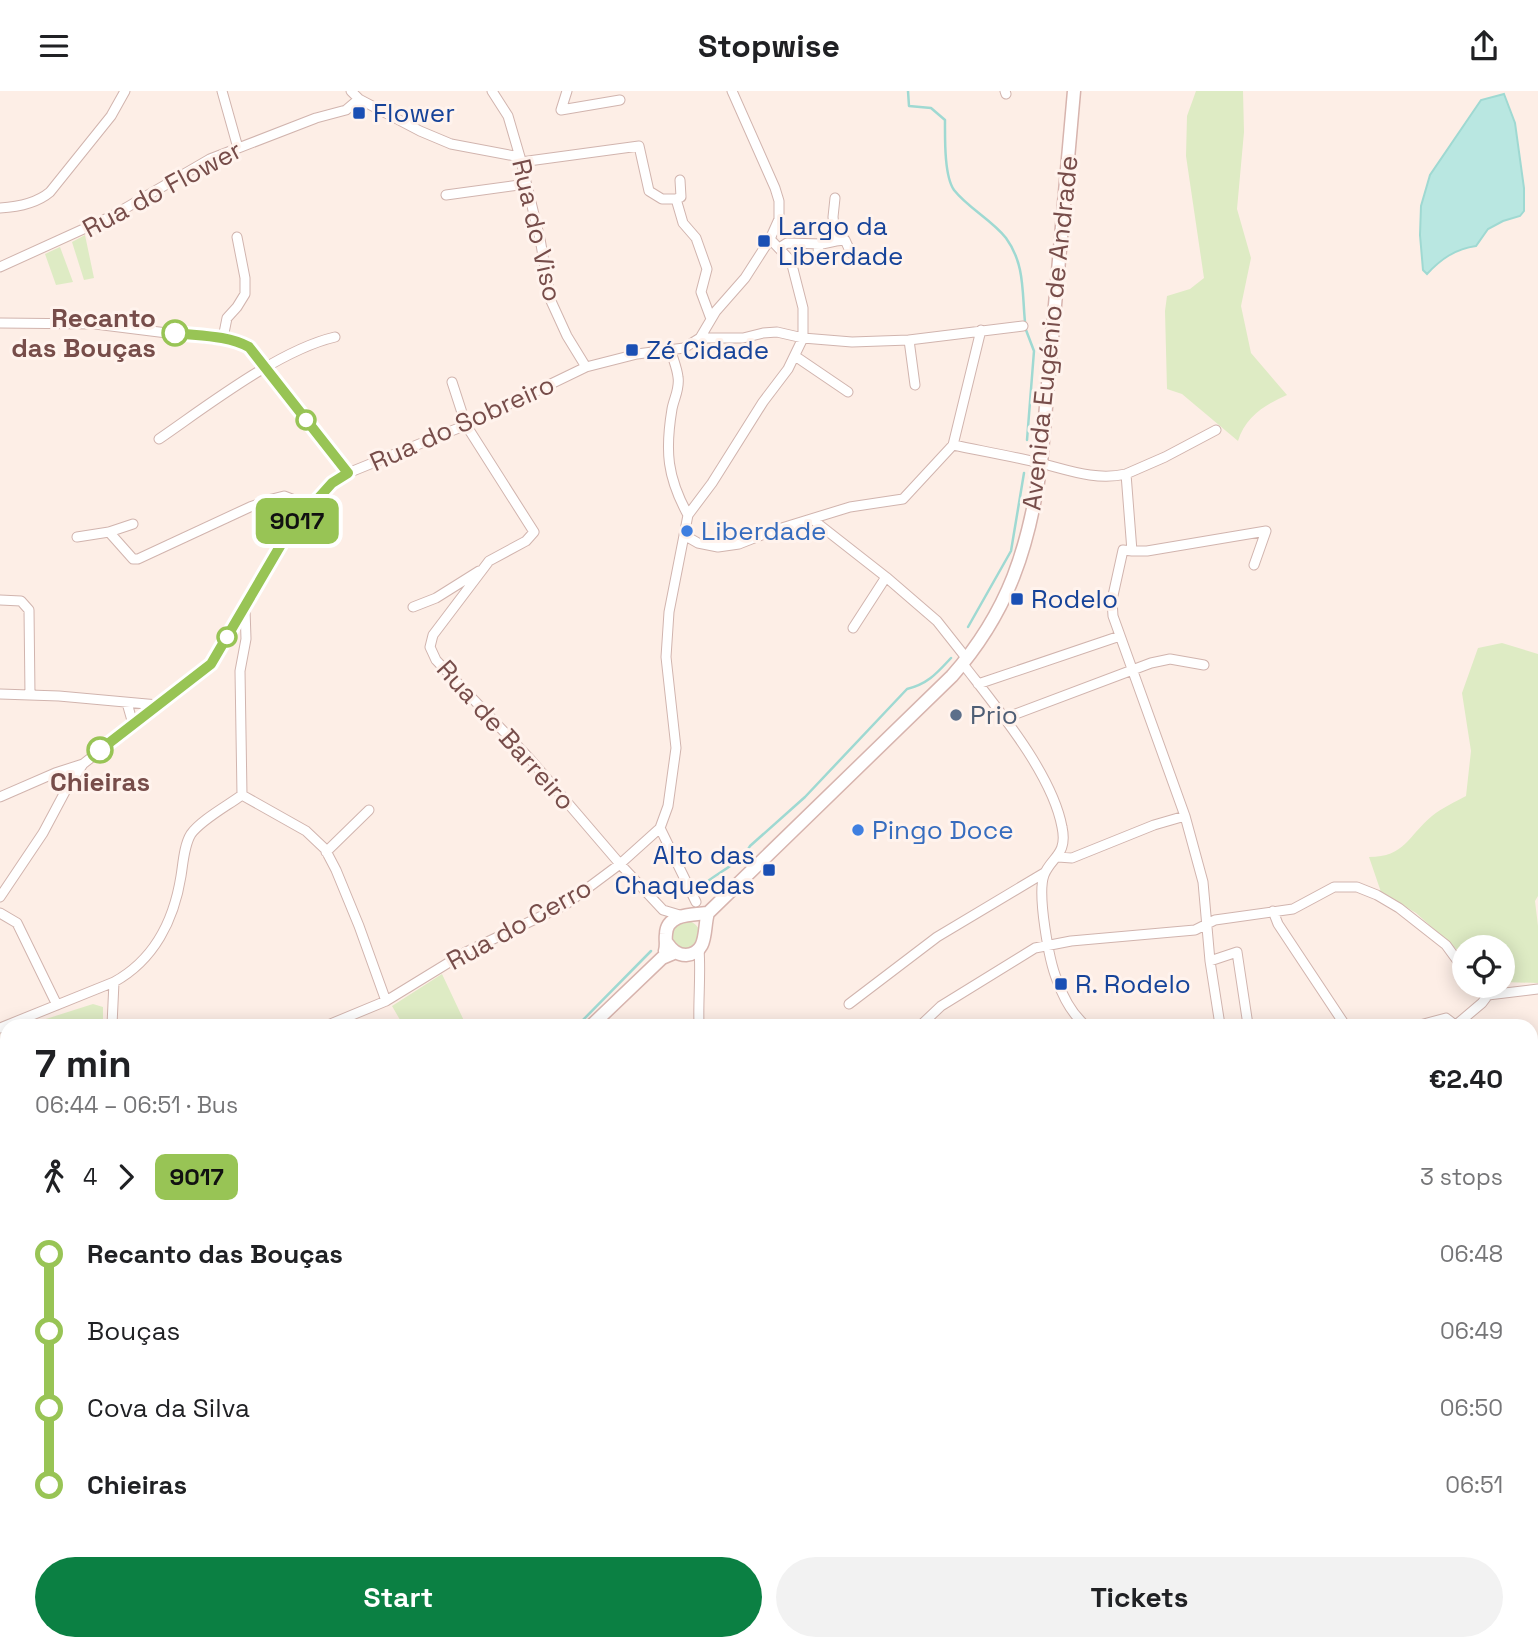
<!DOCTYPE html>
<meta charset="utf-8">
<style>
:root{--surface:#fff;--page:#f2f2f2;--text:#202124;--muted:#757577;--accent:#0b8043}
body{margin:0;font-family:"Space Grotesk",sans-serif;background:var(--page);color:var(--text);height:100vh;display:flex;flex-direction:column;font-size:26px;white-space:nowrap}
*{box-sizing:border-box;margin:0}
p{font-size:23px;color:var(--muted)}
.icon{flex:none;width:38px;height:38px;fill:none;stroke:currentColor;stroke-width:2;stroke-linecap:round;stroke-linejoin:round}
.map{position:relative;flex:1;overflow:hidden}
.sheet{position:absolute;left:0px;top:928px;width:1538px;height:632px;display:flex;flex-direction:column;background:var(--surface);border-radius:21px 21px 0 0;box-shadow:0 4px 18px #0003}
.sheet>*{flex:none}
.badge{padding:0 14px;border-radius:10px;font-size:24px;line-height:46px}
.fabs{position:absolute;left:1452px;top:844px;display:grid;gap:14px}
.fabs a{display:grid;place-items:center;width:63px;height:63px;border-radius:50%;background:var(--surface);box-shadow:0 4px 18px #0003;font-size:35px}
.map>.badge{position:absolute;translate:-50% -50%;box-shadow:0 0 0 4px #fff}
.legs{display:flex;align-items:center;gap:10px;height:77px;padding:0 35px;font-size:23px}
.legs p{margin-inline-start:auto}
.head{display:flex;align-items:center;justify-content:space-between;height:119px;padding:0 35px}
h1{font-size:38px;font-weight:600;line-height:52px}
.action{display:flex;gap:14px;margin-top:auto;padding:14px 35px}
.action a{flex:1;height:80px;border-radius:42px;background:var(--accent);color:#fff;font-size:28px;font-weight:600;line-height:80px;text-align:center}
.action a+a{background:var(--page);color:var(--text)}
ul{padding:0 35px;list-style:none}
li{display:flex;align-items:center;gap:24px;height:77px;font-size:26px}
li i{display:grid;place-items:center;width:10px;height:100%;margin:0 9px;background:currentColor}
li i::after{content:'';width:18px;height:18px;margin:-9px;border:5px solid;border-radius:50%;background:var(--surface)}
li p{margin-inline-start:auto}
li:first-child i{background:linear-gradient(#0000 50%,currentColor 0)}
li:last-child i{background:linear-gradient(currentColor 50%,#0000 0)}
header{display:flex;justify-content:space-between;align-items:center;height:91px;padding:0 35px;background:var(--surface);font-size:32px;font-weight:600}
.map>svg:first-child{display:block}
.industrial{fill:#ede2e0}
.green{fill:#deebc4}
.water{fill:#b9e7e1;stroke:#9fd9d2;stroke-width:2}
.lines{fill:none;stroke-linecap:round;stroke-linejoin:round}
.stream{stroke:#9fd9d2;stroke-width:2.5}
.minor-casing{stroke:#d1b4ae;stroke-width:11}
.tertiary-casing{stroke:#d1b4ae;stroke-width:13}
.secondary-casing{stroke:#d7b4ae;stroke-width:15}
.minor{stroke:#fff;stroke-width:9}
.tertiary{stroke:#fff;stroke-width:10}
.secondary{stroke:#fff;stroke-width:12}
.line-1-casing{stroke:#fff;stroke-width:16}
.line-1{stroke:#98c455;stroke-width:10}
.transit-dot{fill:#1a4fb4;stroke:#fff3ed;stroke-width:2.5}
.stop-1-dot{fill:#fff;stroke:#98c455;stroke-width:3.5}
.shop-dot{fill:#3f7fe0;stroke:#fff3ed;stroke-width:2.5}
.service-dot{fill:#5c6f8a;stroke:#fff3ed;stroke-width:2.5}
.labels{text-anchor:middle;dominant-baseline:central;stroke-width:6;stroke-linejoin:round;paint-order:stroke}
.transit-label{font-size:26px;fill:#164399;stroke:#fff3ed;text-anchor:start}
.street-label{font-size:26px;fill:#774d4a;stroke:#fff3ed}
.stop-label{font-size:26px;font-weight:bold;fill:#774d4a;stroke:#fff3ed;text-anchor:end}
.shop-label{font-size:26px;fill:#366cbe;stroke:#fff3ed;text-anchor:start}
.service-label{font-size:26px;fill:#4e5e75;stroke:#fff3ed;text-anchor:start}
</style>
<header><svg class="icon" aria-label="menu" viewBox="0 0 24 24"><path d="M4 6h16M4 12h16M4 18h16"/></svg>Stopwise<svg class="icon" aria-label="share" viewBox="0 0 24 24"><path d="M12 15V3M7 8l5-5 5 5M5 13v7h14v-7"/></svg></header>
<div class="map">
<svg width="1538" height="1558" viewBox="0 0 1538 1558">
<rect width="100%" height="100%" fill="#fdeee6"/>
<path class="industrial" d="M7,1275V1424L0,1426V1277Z"/>
<path class="green" d="M1196,0H1243L1244,41L1237,118L1251,167L1241,215L1251,262L1287,304C1266,313 1245,326 1238,350L1182,303L1167,298L1165,220L1167,205L1190,198L1204,187L1186,65L1187,25Z
M85,144L94,187L84,189L72,151Z
M60,156L73,191L56,194L45,163Z
M1502,552L1538,563V805L1535,810L1538,835V892L1503,891V856H1465V866L1416,822L1381,801L1369,766C1405,766 1408,745 1432,725C1442,717 1455,711 1466,705L1471,660L1462,602L1478,557Z
M672 844a14 14 0 1 1 28 0a14 14 0 1 1-28 0Z
M442,883L466,934H403L392,915Z
M93,913L103,916V934H27Z
M7,1157V1277L0,1280V1158Z
M7,1443V1552H543L545,1558H0V1445Z
M759,1552H1409L1414,1558H747Z"/>
<path class="water" d="M1504,3L1515,32L1524,97V120L1520,125L1503,130L1488,138L1476,155C1455,158 1441,168 1427,183L1423,179L1420,144L1421,115L1430,84L1481,9Z"/>
<g class="lines">
<path class="stream" d="M908,0L909,15L931,17L945,29C945,46 944,85 954,99C968,117 992,129 1006,147C1025,173 1022,201 1025,231
M1026,239L1034,260L1027,349
M968,536L1011,460L1024,382
M703,794C718,781 741,772 750,755L805,706L907,598C928,593 937,582 951,567
M578,934L651,860
M0,1229L7,1228"/>
<defs>
<path id="minor" d="M222,0L238,57
M351,0L359,8L420,40L451,53L520,66
M492,0L508,25L520,66L540,148L551,210L567,245L586,276
M567,0L561,19L620,9
M1005,0L1006,3
M521,71L639,55L649,100L662,108H676L683,132L696,147L707,178L701,201L711,228
M446,104L526,93
M676,108L681,106L680,89
M0,117C17,116 37,112 50,101L111,25L125,0
M836,150L845,149L851,162
M779,157L787,152L822,153L836,150L833,126L835,107
M817,168L819,153
M0,176L112,125L210,68L316,27L346,19L359,8
M0,232L95,233L239,251L249,256L348,382
M223,247L227,227L237,216L245,203V187L237,146
M700,247H743L763,242L777,241L803,247L852,251L909,249L1023,235
M909,249L915,294
M671,260C673,268 677,277 678,286C680,298 674,307 672,318C665,360 667,386 688,424
M795,265L848,301
M452,291L466,334L534,441L526,450L489,470L433,544L430,556L436,569L530,668L620,773L663,819L683,825
M159,348C207,315 279,259 335,246
M953,354C982,360 1011,365 1040,372C1068,379 1096,390 1126,383L1132,460H1147L1266,440L1254,474
M1126,383L1165,366L1216,339
M812,428L886,486L937,530L967,568
M109,441L133,468H138L250,416L272,408L284,405L310,415
M684,444L698,452L718,456L739,453L772,440L850,416L903,408L953,354L981,239
M77,446L109,441L133,433
M1132,460L1123,459L1112,509L1113,525L1185,725L1203,791L1210,870L1220,934
M0,509L21,510L29,519L30,604
M413,516L436,507L479,480
M245,518L246,548L240,580L242,704L306,740L325,758L336,779L359,835L386,910
M853,537L886,486
M963,573C996,616 1052,682 1062,736C1068,764 1051,766 1044,784C1037,803 1049,870 1057,889C1063,906 1071,922 1085,934
M978,593L1120,545
M0,603L59,605L158,614
M127,612L133,633
M1005,627L1151,572L1170,568L1204,574
M0,706L55,682L83,673
M660,737L696,811
M326,761L369,719
M1058,766L1072,767L1154,734L1185,725
M0,806L43,742L67,697L83,673L211,573L289,440L332,392L348,382L466,334L586,276L637,263L684,257L700,247L716,220L745,187L770,148L779,128V110L775,97L732,0
M1273,820L1278,833L1345,934
M0,822L17,832L57,914
M699,858C701,884 698,909 699,934
M1210,870L1237,861L1248,934
M114,891C154,869 174,829 181,785C183,773 184,754 191,743C201,729 227,715 242,704
M1478,894L1488,904L1538,898
M849,913L937,846L1044,782
M328,934L386,910L466,861L565,814L620,773L660,737L668,715L676,657L666,566L669,521L688,424L712,392L763,311L788,278L803,247V217L791,170L770,148
M921,934L941,915L1035,857L1071,850L1195,839L1215,829L1293,818L1334,796H1357L1377,804L1399,817L1446,854L1465,880
M1420,934L1446,927L1455,934
M1456,934L1482,912L1488,904
M0,937L114,891L112,934
M0,1094L7,1106
M0,1153L7,1152
M1531,1274L1538,1273
M1531,1348L1538,1346
M1531,1504L1533,1501
M1531,1530L1538,1535
M1416,1552L1420,1558
M729,1558L741,1552"/>
<path id="tertiary" d="M0,1435L7,1433"/>
<path id="secondary" d="M667,852C672,859 677,864 686,864C709,862 703,837 708,822L952,585C1009,520 1029,456 1041,372L1074,0
M665,860C667,853 665,850 666,843C667,822 693,824 708,822
M592,934L662,867L676,861
M648,1552L650,1558"/>
</defs>
<use href="#minor" class="minor-casing"/>
<use href="#tertiary" class="tertiary-casing"/>
<use href="#secondary" class="secondary-casing"/>
<use href="#minor" class="minor"/>
<use href="#tertiary" class="tertiary"/>
<use href="#secondary" class="secondary"/>
</g>
<g class="lines">
<defs>
<path id="line-1" d="M100,659L211,573L289,440L332,392L348,382L249,256C227,244 199,245 175,242"/>
</defs>
<use href="#line-1" class="line-1-casing"/>
<use href="#line-1" class="line-1"/>
</g>
<g class="transit-dot">
<rect x="352" y="15" width="14" height="14" rx="3.5"/>
<rect x="757" y="143" width="14" height="14" rx="3.5"/>
<rect x="625" y="252" width="14" height="14" rx="3.5"/>
<rect x="1010" y="501" width="14" height="14" rx="3.5"/>
<rect x="762" y="772" width="14" height="14" rx="3.5"/>
<rect x="1054" y="886" width="14" height="14" rx="3.5"/>
</g>
<g class="stop-1-dot">
<circle cx="175" cy="242" r="12"/>
<circle cx="306" cy="329" r="9"/>
<circle cx="227" cy="546" r="9"/>
<circle cx="100" cy="659" r="12"/>
</g>
<g class="shop-dot">
<circle cx="687" cy="440" r="7"/>
<circle cx="858" cy="739" r="7"/>
</g>
<circle class="service-dot" cx="956" cy="624" r="7"/>
<g class="labels">
<g class="transit-label">
<text x="373" y="22">Flower</text>
<text x="778" y="135">Largo da<tspan x="778" dy="30">Liberdade</tspan></text>
<text x="646" y="259">Zé Cidade</text>
<text x="1031" y="508">Rodelo</text>
<text x="755" y="764" text-anchor="end">Alto das<tspan x="755" dy="30">Chaquedas</tspan></text>
<text x="1075" y="893">R. Rodelo</text>
</g>
<g class="street-label">
<text transform="translate(162 98) rotate(-28)">Rua do Flower</text>
<text transform="translate(537 139) rotate(77)">Rua do Viso</text>
<text transform="translate(1050 242) rotate(-84)">Avenida Eugénio de Andrade</text>
<text transform="translate(462 332) rotate(-24)">Rua do Sobreiro</text>
<text transform="translate(506 644) rotate(48)">Rua de Barreiro</text>
<text transform="translate(519 833) rotate(-29)">Rua do Cerro</text>
</g>
<g class="stop-label">
<text x="156" y="227">Recanto<tspan x="156" dy="30">das Bouças</tspan></text>
<text x="100" y="691" text-anchor="middle">Chieiras</text>
</g>
<g class="shop-label">
<text x="701" y="440">Liberdade</text>
<text x="872" y="739">Pingo Doce</text>
</g>
<g class="service-label">
<text x="970" y="624">Prio</text>
</g>
</g>
</svg>
<div class="fabs">
<a><svg class="icon" aria-label="locate" viewBox="0 0 24 24"><circle cx="12" cy="12" r="6"/><path d="M12 2v4M12 18v4M2 12h4M18 12h4"/></svg></a>
</div>
<b class="badge" style="left:297px;top:430px;background:#98c455;color:#111">9017</b>
<section class="sheet">
<div class="head"><div><h1>7 min</h1><p>06:44 – 06:51 · Bus</p></div><b>€2.40</b></div>
<div class="legs"><svg class="icon" aria-label="walk" viewBox="0 0 24 24"><circle cx="13" cy="4" r="2"/><path d="M13 8l-2 6 4 7M11 14l-3 7M7 12l3-4h3l4 4"/></svg>4<svg class="icon" aria-label="forward" viewBox="0 0 24 24"><path d="M9 5l7 7-7 7"/></svg><b class="badge" style="background:#98c455;color:#111">9017</b><p>3 stops</p></div>
<ul>
<li><i style="color:#98c455"></i><b>Recanto das Bouças</b><p>06:48</p></li>
<li><i style="color:#98c455"></i><span>Bouças</span><p>06:49</p></li>
<li><i style="color:#98c455"></i><span>Cova da Silva</span><p>06:50</p></li>
<li><i style="color:#98c455"></i><b>Chieiras</b><p>06:51</p></li>
</ul>
<div class="action"><a>Start</a><a>Tickets</a></div>
</section>
</div>
